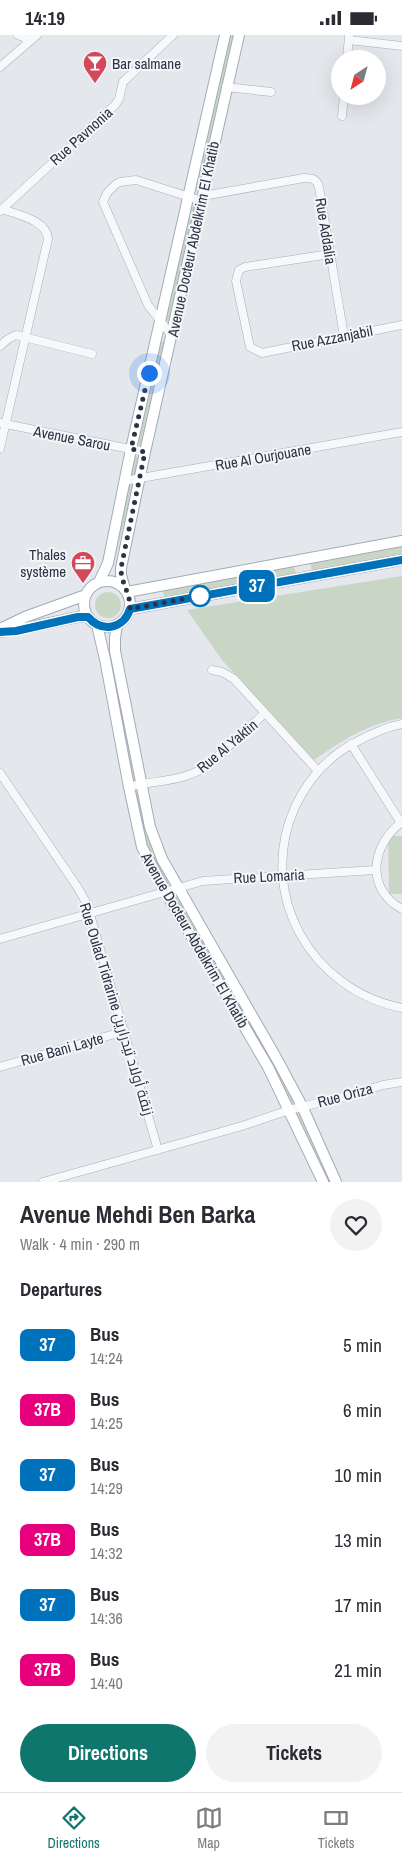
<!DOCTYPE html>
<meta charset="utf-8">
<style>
:root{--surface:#fff;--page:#f2f2f3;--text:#2b2b33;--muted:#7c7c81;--line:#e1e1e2;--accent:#0f766e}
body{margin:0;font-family:"Archivo Narrow",Cairo,sans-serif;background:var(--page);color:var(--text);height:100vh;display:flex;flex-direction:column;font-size:19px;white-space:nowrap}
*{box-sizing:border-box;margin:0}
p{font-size:16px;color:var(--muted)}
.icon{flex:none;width:28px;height:28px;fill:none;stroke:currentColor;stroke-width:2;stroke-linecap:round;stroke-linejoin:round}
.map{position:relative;height:1147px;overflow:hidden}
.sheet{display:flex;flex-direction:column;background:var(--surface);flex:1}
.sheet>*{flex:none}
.badge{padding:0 10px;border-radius:8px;font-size:18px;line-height:32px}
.needle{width:32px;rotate:216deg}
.buttons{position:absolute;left:331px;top:15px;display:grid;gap:10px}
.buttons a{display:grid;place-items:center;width:55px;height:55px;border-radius:50%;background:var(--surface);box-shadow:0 5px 20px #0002;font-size:25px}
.you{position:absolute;width:25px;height:25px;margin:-12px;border:4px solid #fff;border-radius:50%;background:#1a73e8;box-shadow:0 0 0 8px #1a73e833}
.map>.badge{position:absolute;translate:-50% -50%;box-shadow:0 0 0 2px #fff}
h2{padding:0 20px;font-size:19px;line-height:45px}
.round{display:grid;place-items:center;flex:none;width:52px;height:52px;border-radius:26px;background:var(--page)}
.summary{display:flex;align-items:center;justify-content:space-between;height:85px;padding:0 20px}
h1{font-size:24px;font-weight:700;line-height:38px}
.action{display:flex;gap:10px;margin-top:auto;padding:10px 20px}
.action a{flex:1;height:58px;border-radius:30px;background:var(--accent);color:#fff;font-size:20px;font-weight:700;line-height:58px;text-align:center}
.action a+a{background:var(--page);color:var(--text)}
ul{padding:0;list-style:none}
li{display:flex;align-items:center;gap:15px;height:65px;padding:0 20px}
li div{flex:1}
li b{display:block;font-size:19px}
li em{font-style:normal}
li .badge{min-width:55px;font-weight:700;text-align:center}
.status{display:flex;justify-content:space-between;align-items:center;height:35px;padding:0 25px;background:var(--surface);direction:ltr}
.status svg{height:14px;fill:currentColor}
.menu{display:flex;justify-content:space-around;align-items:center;height:70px;border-top:1px solid var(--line);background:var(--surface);font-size:14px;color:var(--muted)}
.menu a{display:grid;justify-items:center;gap:2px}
.menu .current{color:var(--accent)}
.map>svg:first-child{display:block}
.green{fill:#c9d6c5}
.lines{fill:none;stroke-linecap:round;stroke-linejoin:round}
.minor-casing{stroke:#a9aeb7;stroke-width:9}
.major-casing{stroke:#a3abb8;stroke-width:12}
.minor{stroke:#f7f8fa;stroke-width:8}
.major{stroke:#fff;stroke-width:10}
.line-casing{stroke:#fff;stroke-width:11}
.line{stroke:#0072bc;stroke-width:8}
.walk{stroke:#2b3445;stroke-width:5;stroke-dasharray:0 9}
.stop-dot{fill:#fff;stroke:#0072bc;stroke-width:2.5}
.labels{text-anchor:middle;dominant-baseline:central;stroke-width:4;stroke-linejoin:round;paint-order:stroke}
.poi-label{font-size:15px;fill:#2b3445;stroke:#f4f6f9;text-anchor:start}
.street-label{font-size:15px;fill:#2b3445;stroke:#f4f6f9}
</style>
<div class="status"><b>14:19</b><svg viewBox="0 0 49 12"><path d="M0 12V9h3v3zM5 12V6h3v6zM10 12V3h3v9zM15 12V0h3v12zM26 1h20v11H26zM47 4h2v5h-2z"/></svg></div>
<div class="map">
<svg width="402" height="1147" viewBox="0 0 402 1147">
<rect width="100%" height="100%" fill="#e4e7ec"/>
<path class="green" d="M229,0H234L199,154L196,155L195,154Z
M194,167L196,168L170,286L168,287L166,285L192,169Z
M163,306L165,308L142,410L140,411L138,409L161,308Z
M137,421L139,424L116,521L123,480L135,423Z
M402,511V520L312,536L310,527Z
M294,531L296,539L164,563L163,555Z
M402,541V683C367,689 343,705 314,725L222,625L187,575Z
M95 570a13 13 0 1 1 26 0a13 13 0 1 1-26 0Z
M109,625H112L135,746H133Z
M135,754H137C145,786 152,817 169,847L168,849L167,850L146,809Z
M388,801H402V859H389Z
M173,858L176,859L281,1039L294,1067L293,1069L290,1068L172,859Z
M297,1078L300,1079L332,1147H327L296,1080Z"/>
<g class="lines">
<defs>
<path id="minor" d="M18,0L31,5
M349,5L402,11
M347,24L349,1
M0,32L37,0
M226,52L271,57
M342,81L344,61
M203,161L304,143C312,143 317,144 319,152L344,301
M0,176L115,70L119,64L123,47L173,0
M330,219L245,232L239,235L236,246L250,312L262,318L402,290
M172,301L148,270L103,167L107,158L116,149L120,147L136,145L202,166
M0,311L8,304L16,300L92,319
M0,388L145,417
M0,413L48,204C47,185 18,180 2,174
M124,446L402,397
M212,635L222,637L234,644L318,736
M402,689C386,692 371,699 356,707C329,721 308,744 295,772C256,859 311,955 402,973
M351,709L401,788
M0,738L78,853L87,869L158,1115
M129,752C155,745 185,747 208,730L265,678
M402,787C371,810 365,854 402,874
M0,904L203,846L375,835
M0,1032L125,996
M43,1147L242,1091L289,1075L346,1061L383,1050L402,1047"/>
<path id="major" d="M84 569a23 23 0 1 1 46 0a23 23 0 1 1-46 0Z
M99,547L108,528L131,414L225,0
M125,554L121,540V533L145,417L239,0
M127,557L402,506
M130,574L402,525
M97,590L105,624L129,752L142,812L165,856L268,1032L323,1147
M117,590L115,603V616L150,792L162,824L278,1026L302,1071L336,1147
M0,594L25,582L86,560
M0,597L16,595L78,582H88"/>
</defs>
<use href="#minor" class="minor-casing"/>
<use href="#major" class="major-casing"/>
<use href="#minor" class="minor"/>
<use href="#major" class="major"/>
</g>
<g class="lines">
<defs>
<path id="line" d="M0,597L16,596L78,582H88C102,598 124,594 130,574L402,525"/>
</defs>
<use href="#line" class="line-casing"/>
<use href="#line" class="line"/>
<path class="walk" d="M149,338L131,414L145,417L121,533C121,549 131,559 130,574L200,561"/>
</g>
<defs>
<symbol id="bar-pin" viewBox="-11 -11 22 30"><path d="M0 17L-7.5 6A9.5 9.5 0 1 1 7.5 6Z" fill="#d1495b" stroke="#f4f6f9"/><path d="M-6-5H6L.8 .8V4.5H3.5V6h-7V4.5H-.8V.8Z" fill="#fff"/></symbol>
<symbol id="office-pin" viewBox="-11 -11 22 30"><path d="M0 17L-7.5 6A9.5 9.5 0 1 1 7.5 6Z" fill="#d1495b" stroke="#f4f6f9"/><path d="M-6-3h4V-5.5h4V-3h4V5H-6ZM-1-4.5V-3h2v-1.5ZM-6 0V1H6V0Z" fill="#fff"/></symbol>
</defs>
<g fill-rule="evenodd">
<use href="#bar-pin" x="81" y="14" width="28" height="38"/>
<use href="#office-pin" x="69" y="514" width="28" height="38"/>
</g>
<circle class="stop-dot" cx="200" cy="561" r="10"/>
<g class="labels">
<g class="poi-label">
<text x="112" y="28">Bar salmane</text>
<text x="66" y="519" text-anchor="end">Thales<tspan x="66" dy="17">système</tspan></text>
</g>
<g class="street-label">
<text transform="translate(81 101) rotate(-42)">Rue Pavnonia</text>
<text transform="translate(326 196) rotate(81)">Rue Addalia</text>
<text transform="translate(193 204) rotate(-78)">Avenue Docteur Abdelkrim El Khatib</text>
<text transform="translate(332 303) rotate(-11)">Rue Azzanjabil</text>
<text transform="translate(72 403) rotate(11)">Avenue Sarou</text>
<text transform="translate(263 422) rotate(-10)">Rue Al Ourjouane</text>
<text transform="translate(227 711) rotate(-40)">Rue Al Yaktin</text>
<text transform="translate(269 841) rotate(-3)">Rue Lomaria</text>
<text transform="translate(195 905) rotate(60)">Avenue Docteur Abdelkrim El Khatib</text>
<text transform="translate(117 974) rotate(73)">Rue Oulad Tidrarine زنقة أولاد تيدرارين</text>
<text transform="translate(62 1014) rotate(-16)">Rue Bani Layte</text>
<text transform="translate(345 1060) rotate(-15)">Rue Oriza</text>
</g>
</g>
</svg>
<div class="buttons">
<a><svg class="needle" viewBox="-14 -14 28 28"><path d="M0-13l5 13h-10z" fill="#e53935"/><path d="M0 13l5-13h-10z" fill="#7c7c81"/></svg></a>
</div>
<div class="you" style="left:149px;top:338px"></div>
<b class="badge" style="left:257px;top:551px;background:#0072bc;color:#fff">37</b>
</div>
<section class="sheet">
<div class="summary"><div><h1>Avenue Mehdi Ben Barka</h1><p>Walk · 4 min · 290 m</p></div><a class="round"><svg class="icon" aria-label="heart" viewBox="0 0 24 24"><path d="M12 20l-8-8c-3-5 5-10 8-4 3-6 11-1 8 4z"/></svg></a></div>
<h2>Departures</h2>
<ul>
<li><span class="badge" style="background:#0072bc;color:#fff">37</span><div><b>Bus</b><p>14:24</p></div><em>5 min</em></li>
<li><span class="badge" style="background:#e6007e;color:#fff">37B</span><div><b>Bus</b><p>14:25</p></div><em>6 min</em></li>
<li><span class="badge" style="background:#0072bc;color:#fff">37</span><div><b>Bus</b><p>14:29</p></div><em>10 min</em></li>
<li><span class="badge" style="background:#e6007e;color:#fff">37B</span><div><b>Bus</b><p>14:32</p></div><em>13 min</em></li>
<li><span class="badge" style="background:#0072bc;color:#fff">37</span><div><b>Bus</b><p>14:36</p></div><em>17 min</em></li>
<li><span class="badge" style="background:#e6007e;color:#fff">37B</span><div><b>Bus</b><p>14:40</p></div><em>21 min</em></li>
</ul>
<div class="action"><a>Directions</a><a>Tickets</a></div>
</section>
<nav class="menu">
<a class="current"><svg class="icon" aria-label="directions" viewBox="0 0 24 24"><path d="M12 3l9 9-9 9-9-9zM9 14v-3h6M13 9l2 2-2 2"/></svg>Directions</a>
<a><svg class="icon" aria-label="map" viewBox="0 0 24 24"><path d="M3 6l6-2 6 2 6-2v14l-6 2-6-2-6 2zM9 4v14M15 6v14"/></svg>Map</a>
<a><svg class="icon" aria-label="tickets" viewBox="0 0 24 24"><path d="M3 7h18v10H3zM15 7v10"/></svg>Tickets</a>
</nav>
